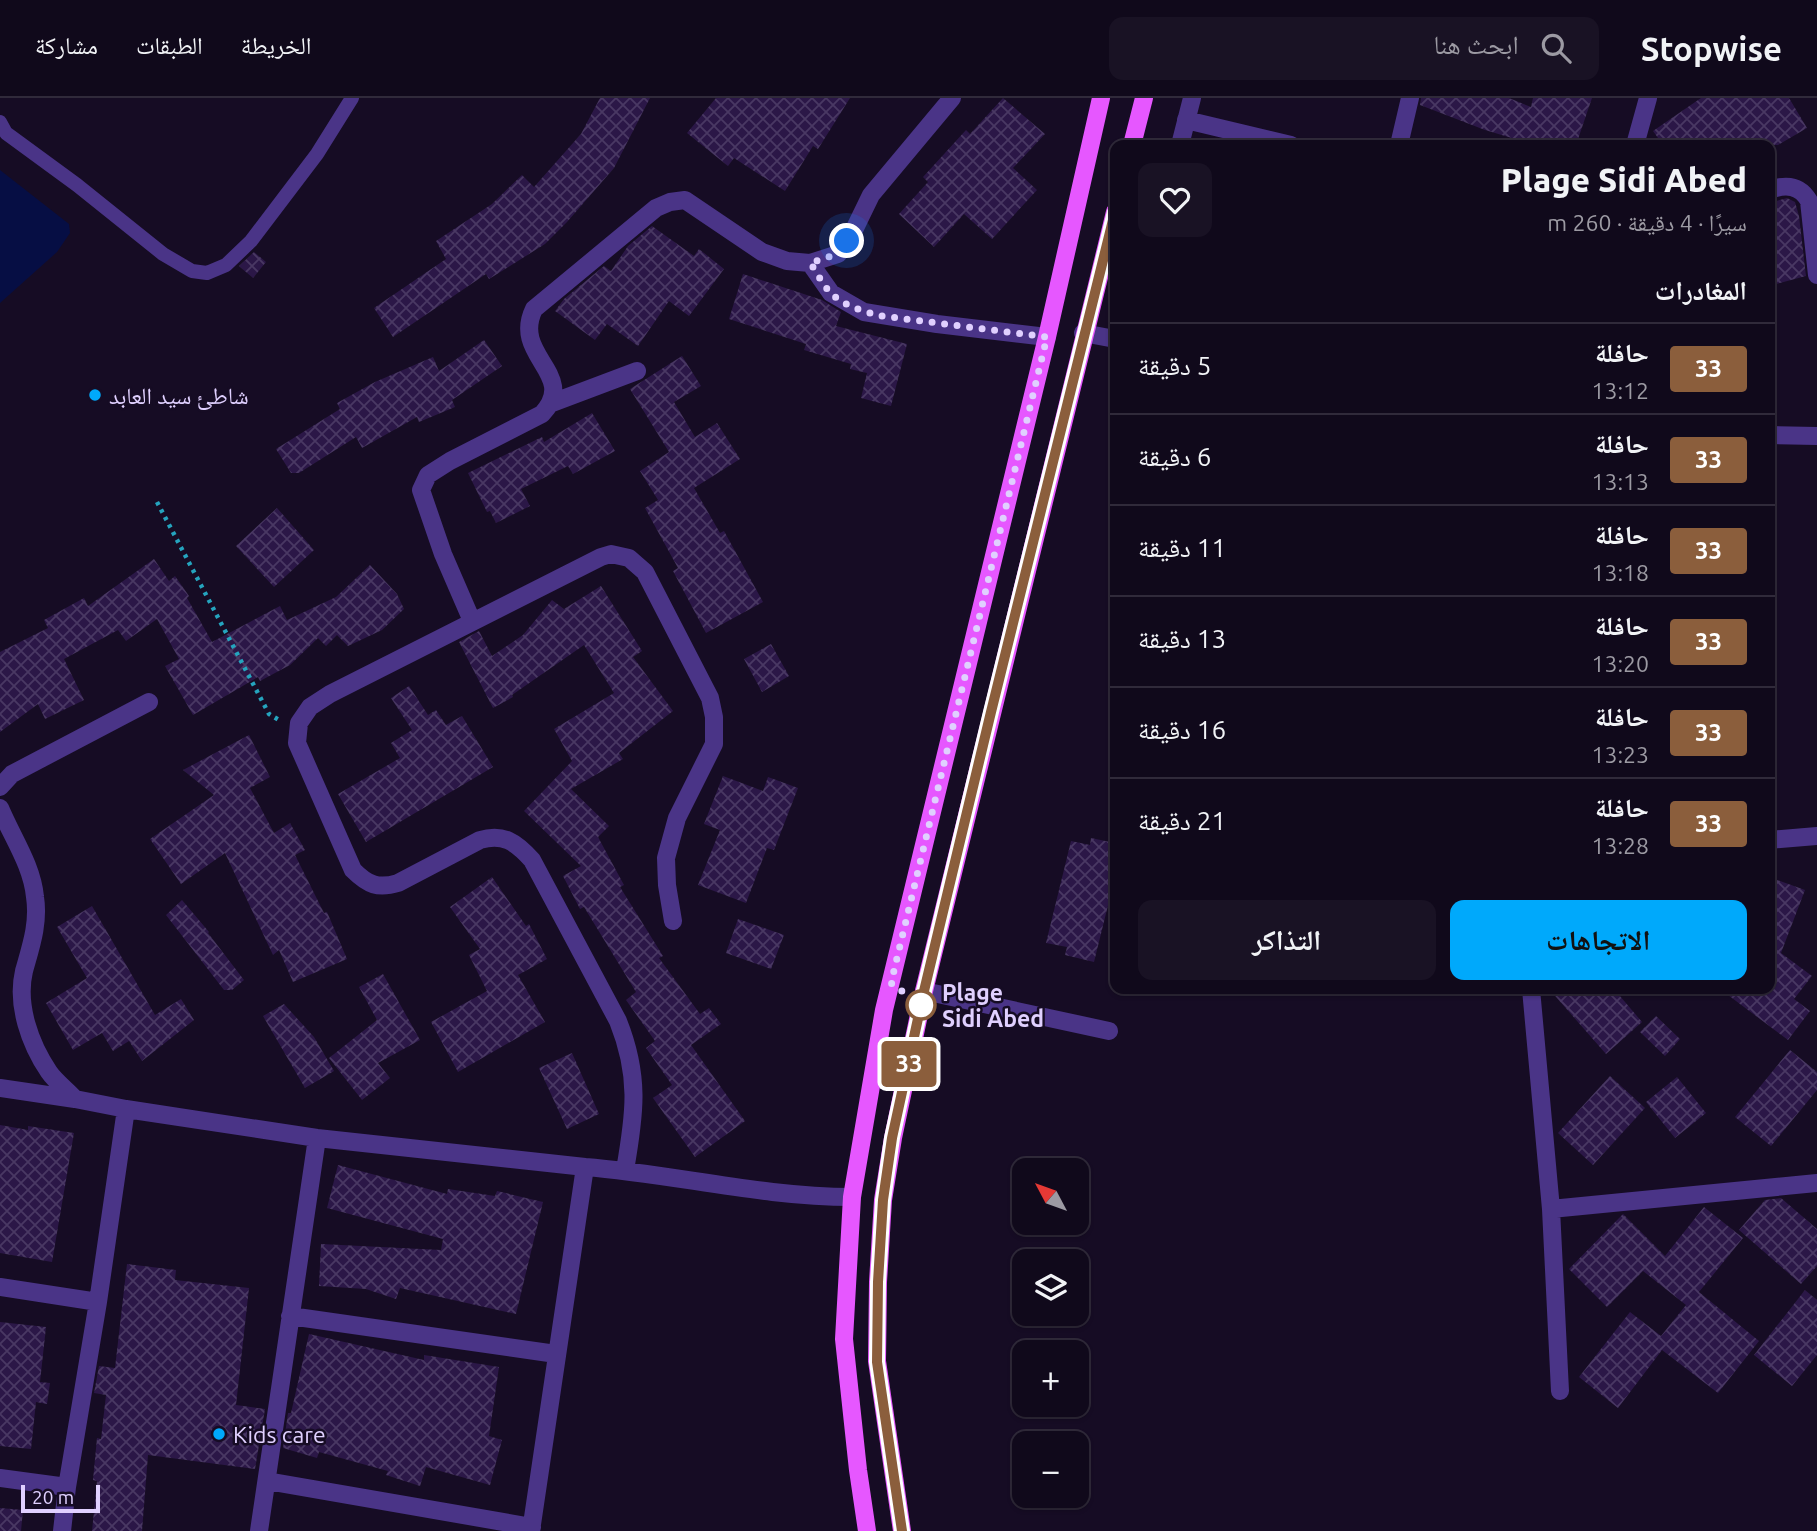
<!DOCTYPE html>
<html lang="ar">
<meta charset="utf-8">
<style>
:root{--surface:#10091b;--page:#191224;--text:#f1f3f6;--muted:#9c9aa3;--line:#302a3a;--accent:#00a9fb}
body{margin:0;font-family:Ubuntu,"Noto Naskh Arabic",sans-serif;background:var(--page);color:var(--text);direction:rtl;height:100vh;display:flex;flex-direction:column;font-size:26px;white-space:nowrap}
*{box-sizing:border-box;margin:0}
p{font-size:23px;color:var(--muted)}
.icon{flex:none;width:38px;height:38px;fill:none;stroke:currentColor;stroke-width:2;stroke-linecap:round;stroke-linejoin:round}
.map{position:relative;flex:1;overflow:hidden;direction:ltr}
.sheet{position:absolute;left:1110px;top:42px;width:665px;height:854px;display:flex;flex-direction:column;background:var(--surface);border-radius:14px;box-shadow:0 2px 5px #0004,0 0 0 2px var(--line);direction:rtl}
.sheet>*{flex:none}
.badge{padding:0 14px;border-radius:5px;font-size:24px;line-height:46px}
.needle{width:46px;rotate:311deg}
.tools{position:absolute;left:1012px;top:1060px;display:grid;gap:14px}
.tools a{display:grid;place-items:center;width:77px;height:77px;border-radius:14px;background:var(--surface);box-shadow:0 2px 5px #0004,0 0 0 2px var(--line);font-size:35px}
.scale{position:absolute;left:21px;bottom:18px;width:79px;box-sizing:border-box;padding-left:7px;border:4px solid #e0d0ff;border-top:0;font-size:19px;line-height:24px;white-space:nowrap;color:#e0d0ff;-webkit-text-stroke:5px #160c24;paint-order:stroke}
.you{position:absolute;width:35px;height:35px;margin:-18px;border:5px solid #fff;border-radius:50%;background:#1a73e8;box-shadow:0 0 0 10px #1a73e833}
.map>.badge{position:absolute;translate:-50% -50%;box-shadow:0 0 0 4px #fff}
h2{padding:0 28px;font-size:26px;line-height:63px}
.round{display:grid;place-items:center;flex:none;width:74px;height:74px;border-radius:14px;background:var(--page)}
.overview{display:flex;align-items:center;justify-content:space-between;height:119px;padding:0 28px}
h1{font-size:33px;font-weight:800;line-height:52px}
.action{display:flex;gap:14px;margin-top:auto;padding:14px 28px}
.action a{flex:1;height:80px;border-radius:14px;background:var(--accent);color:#111;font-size:28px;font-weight:800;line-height:80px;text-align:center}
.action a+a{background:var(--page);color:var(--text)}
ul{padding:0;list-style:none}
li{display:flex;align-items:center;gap:21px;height:91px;padding:0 28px;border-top:2px solid var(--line)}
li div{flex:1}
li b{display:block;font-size:26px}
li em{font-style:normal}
li .badge{min-width:77px;font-weight:700;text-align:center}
header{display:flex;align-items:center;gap:42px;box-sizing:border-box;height:98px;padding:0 35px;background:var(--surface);border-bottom:2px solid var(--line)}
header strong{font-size:33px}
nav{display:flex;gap:38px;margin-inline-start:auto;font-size:24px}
.search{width:490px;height:63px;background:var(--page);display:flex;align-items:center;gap:18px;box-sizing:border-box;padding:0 24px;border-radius:14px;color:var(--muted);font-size:26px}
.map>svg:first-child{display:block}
.water{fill:#060e44}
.building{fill:url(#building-cross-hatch)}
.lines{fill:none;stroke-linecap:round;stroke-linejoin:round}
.path{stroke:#25a4be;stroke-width:4.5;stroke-dasharray:3.5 5;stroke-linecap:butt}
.service{stroke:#4a3487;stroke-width:14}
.minor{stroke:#4a3487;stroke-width:18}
.primary{stroke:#e657ff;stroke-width:18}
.line-casing{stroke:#fff;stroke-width:16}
.line{stroke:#8b5e3c;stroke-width:10}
.walk{stroke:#e0d0ff;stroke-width:7;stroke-dasharray:0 12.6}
.poi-dot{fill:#00a9fb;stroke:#160c24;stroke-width:2.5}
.stop-dot{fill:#fff;stroke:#8b5e3c;stroke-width:3.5}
.labels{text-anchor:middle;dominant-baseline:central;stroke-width:5;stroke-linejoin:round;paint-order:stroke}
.poi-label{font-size:23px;fill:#e0d0ff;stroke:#160c24;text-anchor:start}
.stop-label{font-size:23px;font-weight:bold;fill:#e0d0ff;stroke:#160c24;text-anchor:start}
</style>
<header>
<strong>Stopwise</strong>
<div class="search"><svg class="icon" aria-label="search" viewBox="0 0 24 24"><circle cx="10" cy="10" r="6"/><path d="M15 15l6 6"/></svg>ابحث هنا</div>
<nav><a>الخريطة</a><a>الطبقات</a><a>مشاركة</a></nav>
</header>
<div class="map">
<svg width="1817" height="1433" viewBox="0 0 1817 1433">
<defs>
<pattern id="building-cross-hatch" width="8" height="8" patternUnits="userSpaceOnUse" patternTransform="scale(1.75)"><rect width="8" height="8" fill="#2b1747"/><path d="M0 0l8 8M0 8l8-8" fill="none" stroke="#493863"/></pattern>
</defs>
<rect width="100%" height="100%" fill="#160c24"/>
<path class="water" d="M0,72L69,126L70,135L57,154L0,205Z"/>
<path class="building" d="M600,0H650L614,70L567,124L545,146L489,181L486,176L393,239L374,210L446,161L436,143L492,106L522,77L534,89L581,36Z
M716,0H850L818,51L813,48L785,93L734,60L728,68L687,35Z
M1003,0L1045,36L1013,70L1037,92L992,141L964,116L934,149L899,116L928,84L923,79L966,32L970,36Z
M1421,0H1509L1531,9L1533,0H1592L1576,47H1535L1485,32L1420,7Z
M1701,0H1789L1807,30L1778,47H1663L1653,33Z
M1787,100L1795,104L1799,118L1806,178L1769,188V105Z
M652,128L694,158L699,151L724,171L689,218L669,203L638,248L607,226L595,242L555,213L564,201L604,168L611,173L628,148Z
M254,154L266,164L253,180L239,168Z
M743,176L822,202L841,214L836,228L907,246L891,308L861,300L867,275L850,271L851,266L804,252L806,246L729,221Z
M484,242L502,268L452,302L455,309L419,324L417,319L362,350L356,339L299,375H291L276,351L340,311L337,305L375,284L433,259L439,273Z
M682,258L701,288L674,304L695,339L717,325L740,361L694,390L720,435L724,433L763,504L706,535L673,473L678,470L645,410L658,402L640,373L669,354L630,291Z
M592,315L615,353L573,376L568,368L521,391L530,408L496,425L490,413L487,414L468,375L542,339L544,344Z
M277,410L314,452L274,489L236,448Z
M154,461L169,483L175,478L189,498L187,500L212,544L280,508L287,522L336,499L370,467L397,496L404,511L382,532L348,548L337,537L326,548L318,540L290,567L260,583L258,579L193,617L165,568L179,561L157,521L126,543L118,532L64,561L84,602L45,621L38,606L0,634V554L48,530L44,522L84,500L88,508Z
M601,488L642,553L633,559L673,613L619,655L623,661L571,691L609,728L598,739L624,787L620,789L663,858L659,860L700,916L709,910L721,926L691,947L745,1023L695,1059L653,1000L672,987L646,950L655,943L626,902L636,894L584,809L580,811L563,778L581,768L524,713L572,663L554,631L614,595L584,547L512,597L513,599L493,610L459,544L479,533L492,558L523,537L552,502L564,511Z
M771,546L789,578L762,594L744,561Z
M409,588L428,617L436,612L446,627L462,618L493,669L366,744L338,696L400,660L391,645L412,632L391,600Z
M249,637L270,679L250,690L274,735L290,725L305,752L295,757L324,815L327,814L347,861L293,884L279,852L273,857L225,755L181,786L150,741L214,697L183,672Z
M723,678L763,693L768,679L798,690L774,752L767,750L746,805L698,787L720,732L704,726Z
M1091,740L1115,745V779L1094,864L1065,857L1067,849L1046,845L1071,743L1090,747Z
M492,779L526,828L529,826L547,861L518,877L545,924L458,974L431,924L487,893L469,857L480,851L450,809Z
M1769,779L1805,792L1781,855L1812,878L1794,901L1810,913L1788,942L1720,891H1769Z
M182,802L209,834L208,835L244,882L232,892H224L166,817Z
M92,808L155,917L181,901L194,922L142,963L129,943L113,953L102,935L73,952L46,905L87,880L57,829Z
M738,821L784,837L771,871L726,855Z
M383,876L420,942L378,965L390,980L362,1002L329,960L377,922L359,889Z
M1549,891H1614L1642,924L1606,956Z
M284,906L314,939L334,973L305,990L263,918Z
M1656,918L1680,941L1665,958L1640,934Z
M1790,952L1817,974V992L1771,1048L1735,1019Z
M572,955L599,1016L567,1031L539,970Z
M1610,978L1645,1010L1593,1067L1558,1035Z
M1677,979L1706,1015L1675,1040L1646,1004Z
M0,1027L28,1032V1028L74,1035L52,1164L0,1155Z
M338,1067L447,1096L448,1091L495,1098L497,1093L543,1104L516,1216L400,1190L396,1201L366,1191L319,1188L321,1146L441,1152L443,1141L327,1110Z
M1781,1100L1817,1131V1168L1801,1186L1739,1132L1765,1102Z
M1704,1109L1743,1140L1699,1194L1759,1243L1718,1295L1662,1252L1618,1310L1579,1279L1630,1214L1661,1238L1686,1207L1643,1173L1607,1209L1569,1171L1623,1116L1665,1158Z
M127,1166L176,1172L175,1182L249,1190L236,1307L265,1311L255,1371L148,1357L142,1433H92L97,1383L93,1382L97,1340L101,1341L106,1297L94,1295L99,1268L115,1270Z
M1805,1192L1817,1202V1257L1792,1288L1754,1257Z
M0,1224L46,1229L40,1284L50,1285L47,1306L36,1304L31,1351L0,1348Z
M309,1236L424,1262V1257L499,1269L489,1338L502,1342L490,1387L426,1369L420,1388L386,1377L388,1373L319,1354L317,1360L283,1350L288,1315H291Z
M0,1410L23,1412L21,1433H0Z"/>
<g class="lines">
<path class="path" d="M157,404L269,616L279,622"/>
<path class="service" d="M0,24L6,35L77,87L163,156L192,173L207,175L226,167L251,143L317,56L352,0"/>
<path class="minor" d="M1186,22L1291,47
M1180,47L1192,0
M1399,47L1410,0
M1635,47L1648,0
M1769,92C1786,86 1800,87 1809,103L1817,177
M810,165L831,195L864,214L937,226L1047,239
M1083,235L1115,241
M552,305L637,273
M1769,337L1817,338
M472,523L443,456L421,392L428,377L450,363L542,316C579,276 511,258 534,211L656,110L670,104L685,102L762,154L787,163L810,165L838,156L855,130L871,97L952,0
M0,689L12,676L149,604
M0,710C12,739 32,767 35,799C39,825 31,848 24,873C16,907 30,946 49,974C56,984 67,992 75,1001
M1769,742L1817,738
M1531,891L1551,1111L1560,1293
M924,893L1109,933
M0,990L75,1001L126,1011
M585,1069C674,1076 762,1099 852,1099
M625,1072C635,1015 640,978 618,923L532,762C516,744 503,735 480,742L398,785C378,791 368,787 353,772L297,645L299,625L310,609L330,596L601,459L611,456L629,460L645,474L710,600L714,619V646L677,720L666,760L667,787L673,823
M1551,1111L1817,1085
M0,1189L98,1204L67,1389
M98,1204L126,1011L317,1040L585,1069L531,1433
M290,1218L556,1256
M0,1380L67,1389L62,1433
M267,1383L532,1429
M259,1433L317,1040"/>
<path class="primary" d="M1132,47L1144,0
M867,1433L858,1372L844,1241L852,1099L884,912L1047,239L1101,0
M902,1433L877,1263L878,1184L883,1102L893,1040L924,893L1115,114"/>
</g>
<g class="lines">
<defs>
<path id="line" d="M902,1433L877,1264L878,1184L883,1102L892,1040L924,893L991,614L1115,114"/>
</defs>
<use href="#line" class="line-casing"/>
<use href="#line" class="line"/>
<path class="walk" d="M847,143L838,156L810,165C817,174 822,186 830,194C843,208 865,214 882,218L1047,239L891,885L921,907"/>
</g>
<g class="poi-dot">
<circle cx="95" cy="297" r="7"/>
<circle cx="219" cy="1336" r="7"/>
</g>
<circle class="stop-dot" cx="921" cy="907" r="14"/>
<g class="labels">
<g class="poi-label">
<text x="109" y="297">شاطئ سيد العابد</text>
<text x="233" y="1336">Kids care</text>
</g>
<g class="stop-label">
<text x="942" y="894">Plage<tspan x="942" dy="26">Sidi Abed</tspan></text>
</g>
</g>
</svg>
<div class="tools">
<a><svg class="needle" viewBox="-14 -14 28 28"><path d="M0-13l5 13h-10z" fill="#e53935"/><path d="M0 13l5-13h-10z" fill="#9c9aa3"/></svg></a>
<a><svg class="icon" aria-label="layers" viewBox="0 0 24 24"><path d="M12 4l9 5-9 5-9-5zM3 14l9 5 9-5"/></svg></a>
<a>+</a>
<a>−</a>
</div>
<div class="scale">20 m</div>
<div class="you" style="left:847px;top:143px"></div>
<b class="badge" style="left:909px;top:966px;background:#8b5e3c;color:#fff">33</b>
<section class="sheet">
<div class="overview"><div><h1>Plage Sidi Abed</h1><p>سيرًا · 4 دقيقة · 260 m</p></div><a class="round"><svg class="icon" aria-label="heart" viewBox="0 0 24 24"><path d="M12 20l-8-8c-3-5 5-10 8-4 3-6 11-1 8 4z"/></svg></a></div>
<h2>المغادرات</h2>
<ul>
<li><span class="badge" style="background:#8b5e3c;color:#fff">33</span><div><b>حافلة</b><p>13:12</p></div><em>5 دقيقة</em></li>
<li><span class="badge" style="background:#8b5e3c;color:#fff">33</span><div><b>حافلة</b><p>13:13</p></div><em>6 دقيقة</em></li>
<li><span class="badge" style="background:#8b5e3c;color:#fff">33</span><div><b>حافلة</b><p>13:18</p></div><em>11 دقيقة</em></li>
<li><span class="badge" style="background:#8b5e3c;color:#fff">33</span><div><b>حافلة</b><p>13:20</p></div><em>13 دقيقة</em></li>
<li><span class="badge" style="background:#8b5e3c;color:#fff">33</span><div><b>حافلة</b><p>13:23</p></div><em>16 دقيقة</em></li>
<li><span class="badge" style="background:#8b5e3c;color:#fff">33</span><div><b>حافلة</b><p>13:28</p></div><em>21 دقيقة</em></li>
</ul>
<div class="action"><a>الاتجاهات</a><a>التذاكر</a></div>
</section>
</div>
